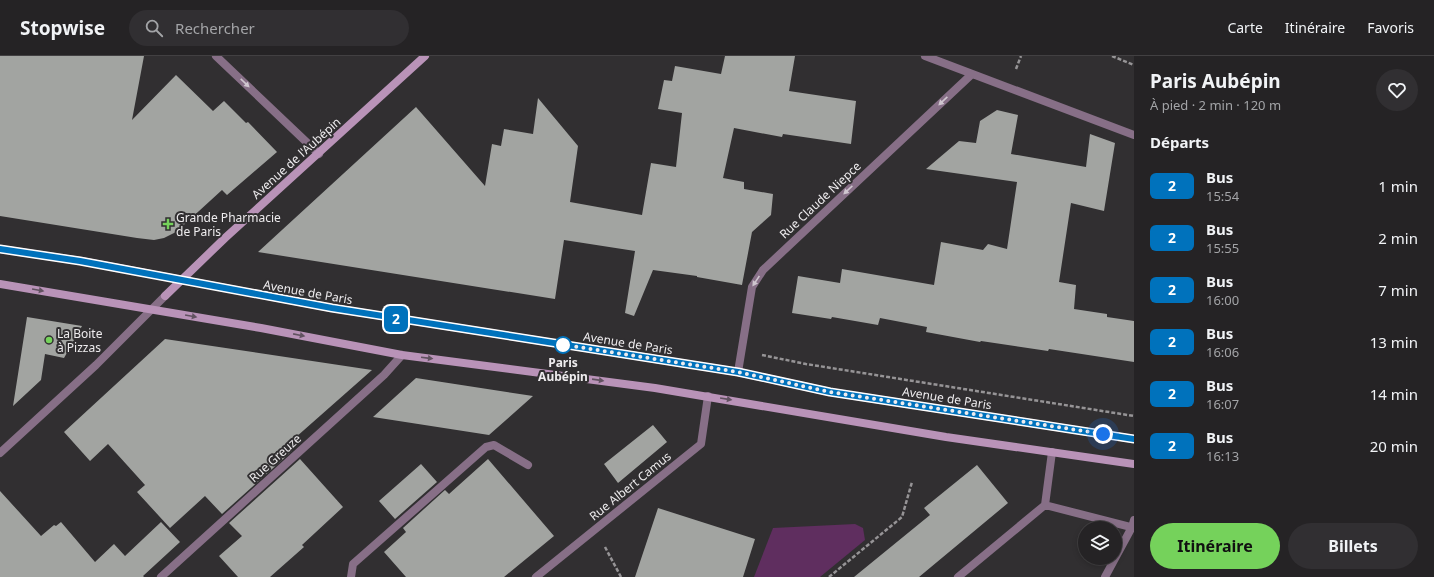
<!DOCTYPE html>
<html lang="fr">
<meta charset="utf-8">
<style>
:root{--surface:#252325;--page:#312f32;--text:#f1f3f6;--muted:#a3a4a7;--line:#424042;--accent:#75d25b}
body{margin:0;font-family:"Noto Sans",sans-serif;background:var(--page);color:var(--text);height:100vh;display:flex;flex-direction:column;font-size:15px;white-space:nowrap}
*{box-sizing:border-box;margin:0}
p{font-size:13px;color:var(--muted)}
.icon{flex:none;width:22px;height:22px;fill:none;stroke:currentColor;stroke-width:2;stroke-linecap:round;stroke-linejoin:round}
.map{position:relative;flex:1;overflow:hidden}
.details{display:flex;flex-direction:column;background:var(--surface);width:300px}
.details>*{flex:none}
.badge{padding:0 8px;border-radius:6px;font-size:14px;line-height:26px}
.fabs{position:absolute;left:1078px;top:465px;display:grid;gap:8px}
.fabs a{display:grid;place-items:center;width:44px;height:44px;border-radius:50%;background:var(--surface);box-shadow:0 2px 6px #0003,0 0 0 1px var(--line);font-size:20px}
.you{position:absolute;width:20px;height:20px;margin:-10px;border:3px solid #fff;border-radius:50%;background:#1a73e8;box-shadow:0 0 0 6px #1a73e833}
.map>.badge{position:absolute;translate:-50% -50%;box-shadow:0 0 0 2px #fff}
h2{padding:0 16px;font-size:15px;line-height:36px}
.round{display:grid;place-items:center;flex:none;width:42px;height:42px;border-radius:21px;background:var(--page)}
.head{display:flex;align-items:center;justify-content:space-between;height:68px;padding:0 16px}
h1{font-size:19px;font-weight:700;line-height:30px}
.primary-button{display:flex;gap:8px;margin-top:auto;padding:8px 16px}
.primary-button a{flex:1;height:46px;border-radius:24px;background:var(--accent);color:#111;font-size:16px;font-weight:700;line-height:46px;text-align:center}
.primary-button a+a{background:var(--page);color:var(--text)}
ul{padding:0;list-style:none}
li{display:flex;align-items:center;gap:12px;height:52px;padding:0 16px}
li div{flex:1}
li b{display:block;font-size:15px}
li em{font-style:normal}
li .badge{min-width:44px;font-weight:700;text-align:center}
header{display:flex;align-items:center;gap:24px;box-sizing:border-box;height:56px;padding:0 20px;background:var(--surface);border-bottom:1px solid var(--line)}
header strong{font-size:19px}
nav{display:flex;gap:22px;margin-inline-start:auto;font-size:14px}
.search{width:280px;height:36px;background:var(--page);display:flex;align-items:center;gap:10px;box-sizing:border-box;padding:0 14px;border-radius:22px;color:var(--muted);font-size:15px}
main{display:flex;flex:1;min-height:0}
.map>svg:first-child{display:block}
.green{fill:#5f2e5f}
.building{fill:#a2a4a1}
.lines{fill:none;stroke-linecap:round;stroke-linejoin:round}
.path{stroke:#969496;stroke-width:2.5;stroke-dasharray:4 2;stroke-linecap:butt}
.lane{stroke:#876f87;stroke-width:8}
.street{stroke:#876f87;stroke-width:8}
.secondary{stroke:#b993b8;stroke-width:8}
.oneway{fill:#cfc6cf}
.oneway2{fill:#615260}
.line-casing{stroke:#fff;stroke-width:9}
.line{stroke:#0072bc;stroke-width:6}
.walk{stroke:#eeecee;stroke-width:4;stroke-dasharray:0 7.2}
.poi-dot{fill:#75d25b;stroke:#312f31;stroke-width:1.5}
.stop-dot{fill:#fff;stroke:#0072bc;stroke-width:2}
.labels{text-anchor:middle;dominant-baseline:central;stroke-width:4;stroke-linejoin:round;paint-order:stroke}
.street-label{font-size:12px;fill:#eeecee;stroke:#312f31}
.poi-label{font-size:12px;fill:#eeecee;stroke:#312f31;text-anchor:start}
.stop-label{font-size:12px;font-weight:bold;fill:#eeecee;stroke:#312f31}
</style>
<header>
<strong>Stopwise</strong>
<div class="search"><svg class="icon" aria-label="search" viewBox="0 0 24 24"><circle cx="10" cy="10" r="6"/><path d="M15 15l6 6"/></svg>Rechercher</div>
<nav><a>Carte</a><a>Itinéraire</a><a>Favoris</a></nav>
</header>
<main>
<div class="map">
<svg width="1134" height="521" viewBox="0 0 1134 521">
<rect width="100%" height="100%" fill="#312f31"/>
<path class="green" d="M855,468L863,472L865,484L820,521H754L773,472Z"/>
<path class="building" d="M0,0H144L132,64L176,19L213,55L224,45L246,67L248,66L277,96L227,139L222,134L176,176L164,182L154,184L137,182L0,160Z
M725,0H795L789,35L856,45L851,88L783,78L782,81L734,72L723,122L744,126V133L773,138L771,159L752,176L742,229L697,221V220L653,214L634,260L625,257L635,195L564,184L555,243L258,196L416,51L485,130L492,88L501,90L504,73L533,78L538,42L578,90L570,146L642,159L651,107L676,111L682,57L658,53L664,24L672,25L675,10L721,18Z
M997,54L1018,59L1011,98L1086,111L1090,78L1115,87L1104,155L1071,147L1059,226L1076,229L1074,253L1107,258V261L1134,265V306L1049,293L1048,295L981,285L980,286L926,276L927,271L880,262L878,269L832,261L831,263L792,257L798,220L840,227L842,213L934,229L941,186L983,194L988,188L1007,193L1017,126L926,113L959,85L976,87L980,65Z
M27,261L82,270L64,302L45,298L41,324L13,350Z
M165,283L259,297L372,314L287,389L292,395L222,458L205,440L170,472L137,436L145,429L108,388L90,405L64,376Z
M416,322L533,340L489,379L373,361Z
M653,369L667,386L618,427L604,408Z
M300,403L343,451L302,489L304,491L270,521H238L219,500L242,480L229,467Z
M488,403L554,480L504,521H406L384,496L406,476L403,472L445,434L449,438Z
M421,408L437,426L395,463L379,445Z
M977,409L1008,447L919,521H854L930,459L924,452Z
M0,435L41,480L54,469L56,470L61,466L95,506L114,488L125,500L161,466L180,486L143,520L144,521H0Z
M658,452L755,483L743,521H635Z"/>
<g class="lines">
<path class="path" d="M1112,0L1134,9
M1016,13L1021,0
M762,299L806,308L1134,360
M605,491L621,521
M829,521L902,461L912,426"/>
<path class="lane" d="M351,521L353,508L486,391L494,389L528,409"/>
<path class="street" d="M216,0L319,98
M925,0L1134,79
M738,316L752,231L763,214L972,18
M0,397L96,309L165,240
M1045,449L1134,472
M161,521L384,319L402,299
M536,521L701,388L708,340
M958,521L1045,449L1052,396
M1105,521L1132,471L1134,464"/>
<path class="secondary" d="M0,193L81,205L332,252L738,316L830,336L1134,383
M0,228L261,272L402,299L655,332L946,381L1134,408
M165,240L225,182L425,0"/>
</g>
<defs><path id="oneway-solid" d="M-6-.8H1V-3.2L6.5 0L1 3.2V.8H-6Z"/></defs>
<g class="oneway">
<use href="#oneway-solid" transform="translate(245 27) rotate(44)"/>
<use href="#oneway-solid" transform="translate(943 45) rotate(137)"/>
<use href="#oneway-solid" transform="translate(848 134) rotate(137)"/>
<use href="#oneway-solid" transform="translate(756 225) rotate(124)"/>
</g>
<g class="oneway2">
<use href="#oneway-solid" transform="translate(38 234) rotate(10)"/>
<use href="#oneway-solid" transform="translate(191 260) rotate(10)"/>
<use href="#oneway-solid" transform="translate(299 279) rotate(11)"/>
<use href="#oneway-solid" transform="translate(427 302) rotate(7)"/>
<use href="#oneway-solid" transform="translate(598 324) rotate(8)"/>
<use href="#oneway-solid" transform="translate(726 343) rotate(9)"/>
</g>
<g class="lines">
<defs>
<path id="line" d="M0,193L80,205L332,252L738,316L830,336L1134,383"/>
</defs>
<use href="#line" class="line-casing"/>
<use href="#line" class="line"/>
<path class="walk" d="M563,289L559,288L738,316L830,336L1103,378"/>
</g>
<g class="poi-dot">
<path d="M166 162h4v4h4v4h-4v4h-4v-4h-4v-4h4z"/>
<circle cx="49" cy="284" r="4"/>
</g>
<circle class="stop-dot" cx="563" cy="289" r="8"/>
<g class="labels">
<g class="street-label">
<text transform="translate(296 102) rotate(-42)">Avenue de l'Aubépin</text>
<text transform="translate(820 144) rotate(-43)">Rue Claude Niepce</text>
<text transform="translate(308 236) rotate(10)">Avenue de Paris</text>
<text transform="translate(628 287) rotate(9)">Avenue de Paris</text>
<text transform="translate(947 342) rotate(9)">Avenue de Paris</text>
<text transform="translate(275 402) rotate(-42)">Rue Greuze</text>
<text transform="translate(630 430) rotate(-39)">Rue Albert Camus</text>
</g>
<g class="poi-label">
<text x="176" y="161">Grande Pharmacie<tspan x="176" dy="14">de Paris</tspan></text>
<text x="57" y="277">La Boite<tspan x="57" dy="14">à Pizzas</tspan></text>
</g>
<g class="stop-label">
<text x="563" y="306">Paris<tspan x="563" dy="14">Aubépin</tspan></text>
</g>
</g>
</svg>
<div class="fabs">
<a><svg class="icon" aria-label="layers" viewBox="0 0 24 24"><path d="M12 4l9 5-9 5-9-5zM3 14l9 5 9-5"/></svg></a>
</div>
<div class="you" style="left:1103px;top:378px"></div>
<b class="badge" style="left:396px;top:263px;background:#0072bc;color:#fff">2</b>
</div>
<section class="details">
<div class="head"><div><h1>Paris Aubépin</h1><p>À pied · 2 min · 120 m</p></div><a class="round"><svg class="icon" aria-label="heart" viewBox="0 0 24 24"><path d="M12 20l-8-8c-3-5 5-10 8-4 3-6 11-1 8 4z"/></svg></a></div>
<h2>Départs</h2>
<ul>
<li><span class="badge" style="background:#0072bc;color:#fff">2</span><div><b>Bus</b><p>15:54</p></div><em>1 min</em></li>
<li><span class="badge" style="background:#0072bc;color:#fff">2</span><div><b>Bus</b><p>15:55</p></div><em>2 min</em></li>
<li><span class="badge" style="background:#0072bc;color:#fff">2</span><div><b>Bus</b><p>16:00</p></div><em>7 min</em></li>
<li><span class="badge" style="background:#0072bc;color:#fff">2</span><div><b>Bus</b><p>16:06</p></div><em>13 min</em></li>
<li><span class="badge" style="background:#0072bc;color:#fff">2</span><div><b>Bus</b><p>16:07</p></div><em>14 min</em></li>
<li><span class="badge" style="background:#0072bc;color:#fff">2</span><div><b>Bus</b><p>16:13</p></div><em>20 min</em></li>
</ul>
<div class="primary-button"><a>Itinéraire</a><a>Billets</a></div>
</section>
</main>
